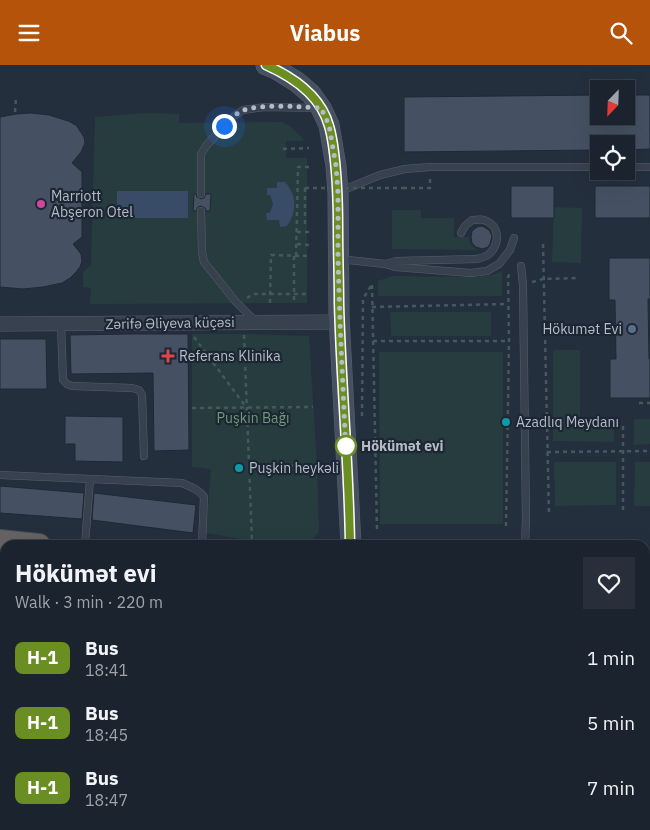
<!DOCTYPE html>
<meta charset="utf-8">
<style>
:root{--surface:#1b232e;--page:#282f3a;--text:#f1f3f6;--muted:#a0a4aa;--line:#39404a;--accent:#b45309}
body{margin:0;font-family:"IBM Plex Sans",sans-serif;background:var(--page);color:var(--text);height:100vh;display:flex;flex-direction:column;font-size:19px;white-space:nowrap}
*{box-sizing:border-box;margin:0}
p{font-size:16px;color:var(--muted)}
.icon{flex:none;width:28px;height:28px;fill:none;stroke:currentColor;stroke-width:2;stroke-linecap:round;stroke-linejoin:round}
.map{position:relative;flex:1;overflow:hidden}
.sheet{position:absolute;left:0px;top:475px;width:650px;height:290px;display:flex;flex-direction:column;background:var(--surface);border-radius:15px 15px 0 0;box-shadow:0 5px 20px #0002,0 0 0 1px var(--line)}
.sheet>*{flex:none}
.badge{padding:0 10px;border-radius:8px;font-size:18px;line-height:32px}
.needle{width:32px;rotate:203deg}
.buttons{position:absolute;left:590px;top:15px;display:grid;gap:10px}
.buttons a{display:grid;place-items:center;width:45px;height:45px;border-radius:0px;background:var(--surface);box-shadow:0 5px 20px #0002,0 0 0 1px var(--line);font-size:25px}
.you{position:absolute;width:25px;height:25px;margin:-12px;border:4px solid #fff;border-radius:50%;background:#1a73e8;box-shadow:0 0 0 8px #1a73e833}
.map>.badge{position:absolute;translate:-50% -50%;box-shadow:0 0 0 2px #fff}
.round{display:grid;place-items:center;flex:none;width:52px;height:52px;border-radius:0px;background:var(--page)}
.overview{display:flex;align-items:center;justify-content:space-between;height:85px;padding:0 15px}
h1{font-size:24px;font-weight:700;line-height:38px}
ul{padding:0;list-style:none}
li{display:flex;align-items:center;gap:15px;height:65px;padding:0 15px}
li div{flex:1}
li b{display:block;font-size:19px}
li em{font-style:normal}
li .badge{min-width:55px;font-weight:700;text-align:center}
header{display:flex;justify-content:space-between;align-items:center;height:65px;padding:0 15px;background:var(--accent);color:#fff;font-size:22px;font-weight:700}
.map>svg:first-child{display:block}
.green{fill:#263c3f}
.water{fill:#394c67}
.building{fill:#455162;stroke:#1f2835}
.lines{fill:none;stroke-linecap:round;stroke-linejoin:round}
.service-casing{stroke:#565f6c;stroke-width:8}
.minor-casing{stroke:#565f6c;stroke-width:15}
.secondary-casing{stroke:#565f6c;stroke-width:21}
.trunk-casing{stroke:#434c59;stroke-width:24}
.path{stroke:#44595c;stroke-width:2.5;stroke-dasharray:4 4;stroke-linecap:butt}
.service{stroke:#38414e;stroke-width:7}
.minor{stroke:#38414e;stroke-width:14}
.secondary{stroke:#465061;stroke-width:20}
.trunk{stroke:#656462;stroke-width:22}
.path-bridge{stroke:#44595c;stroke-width:2.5;stroke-dasharray:4 4;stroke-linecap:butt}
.line-casing{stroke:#fff;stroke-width:11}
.line{stroke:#6b8e23;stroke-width:8}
.walk{stroke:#b4bcc9;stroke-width:5;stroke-dasharray:0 9}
.hotel-dot{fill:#d1479c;stroke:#1d2633;stroke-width:2}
.service-dot{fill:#5c6f8a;stroke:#1d2633;stroke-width:2}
.health-dot{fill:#e0444e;stroke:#1d2633;stroke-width:2}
.culture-dot{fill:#0f9aa8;stroke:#1d2633;stroke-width:2}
.stop-dot{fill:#fff;stroke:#6b8e23;stroke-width:2.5}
.labels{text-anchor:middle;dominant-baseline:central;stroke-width:4.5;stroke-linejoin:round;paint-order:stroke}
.poi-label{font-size:14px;fill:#b4bcc9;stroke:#1d2633;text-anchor:start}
.street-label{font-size:14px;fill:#b4bcc9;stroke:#1d2633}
.park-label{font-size:14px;fill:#6b9a76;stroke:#1d2633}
.stop-label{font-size:14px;font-weight:bold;fill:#b4bcc9;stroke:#1d2633;text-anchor:start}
</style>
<header><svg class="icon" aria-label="menu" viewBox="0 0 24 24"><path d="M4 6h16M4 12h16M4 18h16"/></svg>Viabus<svg class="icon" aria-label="search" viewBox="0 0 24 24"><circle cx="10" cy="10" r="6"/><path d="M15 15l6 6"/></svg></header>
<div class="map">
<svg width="650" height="765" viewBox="0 0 650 765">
<rect width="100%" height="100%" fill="#242f3e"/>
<path class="green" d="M147,48L179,49V58L282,57C292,62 298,67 304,76H286V93H307V238L90,239L91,223L83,222V207L91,200L95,52Z
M554,142L582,143L581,198L552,197Z
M392,145H421V153H454V172H469L470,179L477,185L392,184Z
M502,206V231H378V216L393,211L478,212L495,209Z
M390,247H491V271H391Z
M192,269H244L309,271L317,400L319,466L311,478L252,476L206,468L211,404L192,402Z
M553,285H580V355L614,356V377L553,376Z
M379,287H503V459H380Z
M634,354H650V379L634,380Z
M554,397H616V440L555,441Z
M635,397H650V441H634Z"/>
<path class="water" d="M277,117H285C297,130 297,147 287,161L280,162L279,155H267L266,148H270L273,139L270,130H267V123H277Z
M117,126H188V153H117Z"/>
<path class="building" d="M599,30V51H626V30H650V84L626,85V79H599V85L404,87V32Z
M31,48L49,50L68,56L76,60L84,72L85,78L81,87L72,98L82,107V172L73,179L81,189L82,196L80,202L76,207L70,213L62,218L43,222L23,224L0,222V52L16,49Z
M511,121H554V153H511Z
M595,121H650V153H595Z
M194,129H196L197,132L201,134L204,133L206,129H211L210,146H206L205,143L201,141L198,142L196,146H193Z
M482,161L489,165L492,171L490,179L488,182L482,184L476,182L472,178L471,172L472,166L477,162Z
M609,193H650V234H648L649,294H650V333H610V294H616L615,235H609Z
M132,269H188L189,385L154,386L153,308L71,309L70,270Z
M0,274H46L47,324H0Z
M65,351L123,352V397L75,396V379H65Z
M0,421L84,428L82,454L0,448Z
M94,428L196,440L193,468L92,455Z"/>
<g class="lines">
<defs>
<path id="service" d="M626,102H650
M341,126L380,110L405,104L430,102H599
M201,129V89L206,81L224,61L234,51L243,45L265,42L318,43
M201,146L202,187L204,197L236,237L255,256
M339,194L385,199L396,196L477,194C481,193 485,192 488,190C500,180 501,161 484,155C481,154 476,155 472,155L465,161L461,168
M385,199L395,202L471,208L487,206L499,199L510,185L514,173
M521,201L523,220L526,454L525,480
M61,259L63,315L67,319L72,321L132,323L139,325L142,330L144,391
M0,410L182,418C191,422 198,424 204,432L202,480
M85,480L90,414
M0,554H5
M0,604H5
M484,765V760"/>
<path id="minor" d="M0,259L340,257
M0,676H5
M645,716H650"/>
<path id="secondary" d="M266,0L276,4L297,17L311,29L321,43L329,60L336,101L338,128L339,251L351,480
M353,760V765"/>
<path id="trunk" d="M0,476L39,480
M645,505H650"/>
</defs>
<use href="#service" class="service-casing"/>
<use href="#minor" class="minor-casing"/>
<use href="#secondary" class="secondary-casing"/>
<use href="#trunk" class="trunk-casing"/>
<path class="path" d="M15,47L16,33
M283,84L309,83
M305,123V159H309
M403,123H430V111
M297,167H309
M297,179L309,180
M543,179L549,450
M294,191V239
M296,191L298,102H309
M532,217L543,214L578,213
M372,220L377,466
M247,233L253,229H309
M270,238L271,190L309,191
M372,242L508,239
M545,264H597
M244,270L252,476
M194,272L246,342
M373,276H509
M639,338H650
M192,343L313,342
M362,351L363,234L372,219
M623,361V449
M547,387L650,386
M249,402L317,400
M506,461L509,276L508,212L511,206"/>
<use href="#service" class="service"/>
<use href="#minor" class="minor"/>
<use href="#secondary" class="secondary"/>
<use href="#trunk" class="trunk"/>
<path class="path-bridge" d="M305,123H403"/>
</g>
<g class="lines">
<defs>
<path id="line" d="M266,0C293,12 321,31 329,61C331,67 332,74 333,80C337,107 338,135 338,163C338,188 339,213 339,238C341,319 349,399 350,480"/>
</defs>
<use href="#line" class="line-casing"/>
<use href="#line" class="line"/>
<path class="walk" d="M224,61C229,55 235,49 242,46C259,38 301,42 321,43L329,60L336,101L338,128V194L340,257L346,390V381"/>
</g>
<circle class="hotel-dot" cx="41" cy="139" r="5"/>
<circle class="service-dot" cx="632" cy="264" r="5"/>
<path class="health-dot" d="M165.5 283.5h5v5h5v5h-5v5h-5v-5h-5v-5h5z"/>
<g class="culture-dot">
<circle cx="506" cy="357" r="5"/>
<circle cx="239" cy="403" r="5"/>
</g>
<circle class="stop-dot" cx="346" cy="381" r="10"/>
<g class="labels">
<g class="poi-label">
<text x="51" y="131">Marriott<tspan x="51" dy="16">Abşeron Otel</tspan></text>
<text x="622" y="264" text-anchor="end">Hökumət Evi</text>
<text x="179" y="291">Referans Klinika</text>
<text x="516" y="357">Azadlıq Meydanı</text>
<text x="249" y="403">Puşkin heykəli</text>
</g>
<g class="street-label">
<text transform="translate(170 258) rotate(-1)">Zərifə Əliyeva küçəsi</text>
</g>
<g class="park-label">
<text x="253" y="353">Puşkin Bağı</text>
</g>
<g class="stop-label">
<text x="361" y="381">Hökümət evi</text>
</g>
</g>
</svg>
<div class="buttons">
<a><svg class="needle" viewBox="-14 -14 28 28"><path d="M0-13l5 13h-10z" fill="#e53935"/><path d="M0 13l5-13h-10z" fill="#a0a4aa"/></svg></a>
<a><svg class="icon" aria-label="locate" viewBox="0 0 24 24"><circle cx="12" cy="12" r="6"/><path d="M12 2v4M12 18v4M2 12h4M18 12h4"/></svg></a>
</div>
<div class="you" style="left:224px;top:61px"></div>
<section class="sheet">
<div class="overview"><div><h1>Hökümət evi</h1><p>Walk · 3 min · 220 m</p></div><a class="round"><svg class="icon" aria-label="heart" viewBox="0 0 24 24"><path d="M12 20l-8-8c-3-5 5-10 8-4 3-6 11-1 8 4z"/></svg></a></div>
<ul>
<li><span class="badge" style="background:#6b8e23;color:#fff">H-1</span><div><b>Bus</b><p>18:41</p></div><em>1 min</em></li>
<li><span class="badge" style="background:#6b8e23;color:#fff">H-1</span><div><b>Bus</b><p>18:45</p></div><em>5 min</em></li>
<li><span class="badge" style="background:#6b8e23;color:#fff">H-1</span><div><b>Bus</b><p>18:47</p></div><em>7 min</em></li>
</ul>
</section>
</div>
